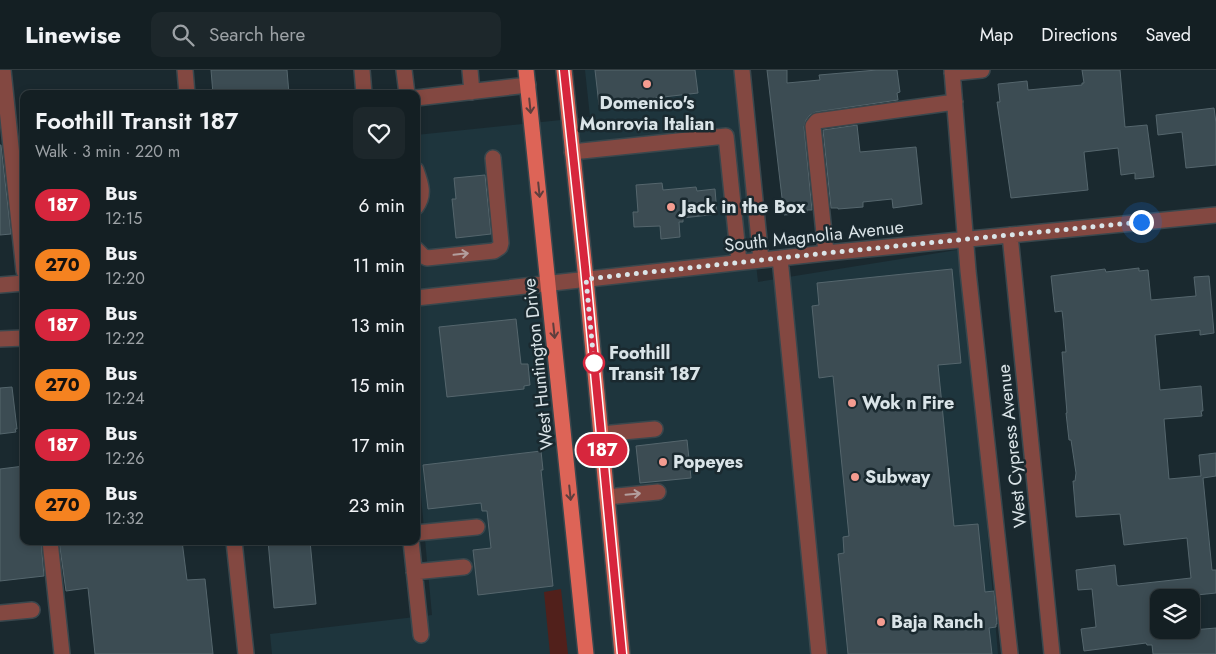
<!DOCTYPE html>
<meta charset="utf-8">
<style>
:root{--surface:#141f23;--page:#1d272b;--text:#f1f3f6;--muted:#9da2a6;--line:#333d41}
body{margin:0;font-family:Jost,sans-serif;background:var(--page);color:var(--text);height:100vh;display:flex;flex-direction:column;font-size:19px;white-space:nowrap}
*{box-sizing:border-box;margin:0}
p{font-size:16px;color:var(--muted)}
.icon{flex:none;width:28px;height:28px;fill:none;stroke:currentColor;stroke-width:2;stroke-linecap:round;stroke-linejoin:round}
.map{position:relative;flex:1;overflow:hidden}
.side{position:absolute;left:20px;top:20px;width:400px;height:455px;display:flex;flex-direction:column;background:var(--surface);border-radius:10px;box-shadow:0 2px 8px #0003,0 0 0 1px var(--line)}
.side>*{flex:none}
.badge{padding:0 10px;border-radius:16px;font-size:18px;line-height:32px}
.tools{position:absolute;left:1150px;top:519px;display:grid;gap:10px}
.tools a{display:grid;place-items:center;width:50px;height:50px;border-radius:10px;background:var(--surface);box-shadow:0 2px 8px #0003,0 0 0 1px var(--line);font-size:25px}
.you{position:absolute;width:25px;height:25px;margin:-12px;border:4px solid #fff;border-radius:50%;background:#1a73e8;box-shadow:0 0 0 8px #1a73e833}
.map>.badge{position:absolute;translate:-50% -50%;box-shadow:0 0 0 2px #fff}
.round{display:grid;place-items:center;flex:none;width:52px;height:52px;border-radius:10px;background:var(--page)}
.overview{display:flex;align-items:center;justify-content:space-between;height:85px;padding:0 15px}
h1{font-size:24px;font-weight:600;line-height:38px}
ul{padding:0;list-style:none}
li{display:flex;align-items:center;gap:15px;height:60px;padding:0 15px}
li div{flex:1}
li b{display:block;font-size:19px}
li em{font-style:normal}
li .badge{min-width:55px;font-weight:700;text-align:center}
header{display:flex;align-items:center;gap:30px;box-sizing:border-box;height:70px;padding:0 25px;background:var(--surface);border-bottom:1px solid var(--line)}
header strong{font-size:24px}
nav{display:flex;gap:28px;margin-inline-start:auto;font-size:18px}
.search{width:350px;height:45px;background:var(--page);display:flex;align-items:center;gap:12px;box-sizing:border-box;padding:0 18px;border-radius:10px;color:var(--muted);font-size:19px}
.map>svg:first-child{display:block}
.built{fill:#1e353d}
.green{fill:#51201b}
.building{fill:#3c4c53;stroke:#55666d}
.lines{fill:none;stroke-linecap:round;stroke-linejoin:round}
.minor-casing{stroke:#39474d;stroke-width:18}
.major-casing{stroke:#39474d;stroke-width:18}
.minor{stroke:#834841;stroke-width:15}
.major{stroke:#dd6457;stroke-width:15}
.oneway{stroke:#5e3e3d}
.oneway2{stroke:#b39e9d}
.line-casing{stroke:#fff;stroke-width:11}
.line{stroke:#d7263d;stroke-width:8}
.walk{stroke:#dae4e8;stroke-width:5;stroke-dasharray:0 9}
.poi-dot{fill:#f59c90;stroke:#1a292f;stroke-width:2}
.stop-dot{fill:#fff;stroke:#d7263d;stroke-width:2.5}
.labels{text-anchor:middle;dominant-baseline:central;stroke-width:5;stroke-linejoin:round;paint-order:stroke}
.poi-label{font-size:18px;font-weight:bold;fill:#dae4e8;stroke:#1a292f;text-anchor:start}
.street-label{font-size:18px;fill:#dae4e8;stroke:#1a292f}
.stop-label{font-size:18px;font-weight:bold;fill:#dae4e8;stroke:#1a292f;text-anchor:start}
</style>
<header>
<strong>Linewise</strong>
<div class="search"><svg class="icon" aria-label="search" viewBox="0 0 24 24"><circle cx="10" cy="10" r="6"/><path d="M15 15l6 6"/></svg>Search here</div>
<nav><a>Map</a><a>Directions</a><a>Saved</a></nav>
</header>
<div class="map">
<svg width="1216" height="584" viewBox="0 0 1216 584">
<rect width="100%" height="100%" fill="#1a292f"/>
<path class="built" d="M585,0H735L758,212L963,179L998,584H272L270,564L432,545L416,372V65L590,47Z"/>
<path class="green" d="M561,519L568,584H550L544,522Z"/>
<path class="building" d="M211,0H287L289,24H213Z
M595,0H695L698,23L646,29V32L624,35L623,33L599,35Z
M767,0H787V13L820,10L819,5L877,0H897L900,22L897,23L898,30L816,42L810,45L806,50L804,57L812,140H807V143L784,145Z
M1082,0H1120L1125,57L1147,55L1154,107L1135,109V103L1121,105L1118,78L1084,82L1088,120L1011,128L997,32H1000L998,14L1027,11L1028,20L1082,15V13H1084Z
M1214,38L1216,53V95L1186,98L1182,62L1158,65L1156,45Z
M857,55L860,82L916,77L922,134L893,138L892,129L863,132V137L838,139V138H831L823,60Z
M0,75H1L11,164L0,165Z
M485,105L491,164L456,168L452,129H456L454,108Z
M662,113L663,120L696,117L697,121L715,119L717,144L683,148V152H679L680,167L661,169L660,156L634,157L633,142H638L636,115Z
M1139,198V201L1148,200L1151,230L1196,226L1194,207L1209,206L1214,263L1200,265V260L1155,265L1160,320L1201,316L1203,341H1201L1202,346L1164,349L1169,409L1201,406L1199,385L1216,383V406L1203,408L1212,500H1216V523L1187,526V528H1159V560H1192L1216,558V584H1153L1152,575H1147L1146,573L1084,581L1081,559L1096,557L1092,519L1078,520L1076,500L1115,495L1117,515L1119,516L1191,508L1187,468L1124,475L1120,444L1076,447L1073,411H1075L1076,403L1071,370H1069L1066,343H1067L1062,282H1066L1063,249L1062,241L1055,242L1051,206L1105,199L1106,202Z
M952,199L961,293L938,295L954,456L978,454L985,522L994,521L997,554H996V557L989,558L992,584H848L838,484L844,483L843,467L849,466L833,306L819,308L812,236L819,235L817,213Z
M516,249L521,294H528L530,315L524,316V319L447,327L439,257Z
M12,317L17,359H15L16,362L0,364V318Z
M687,370L691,408L640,413L636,376Z
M541,381L543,400H541L553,516L478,525L473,480L491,478L487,441H482L481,433L428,439L423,395Z
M24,396V471H41L44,506L0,511V399Z
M59,471H182L187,510L205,509L213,584H95L88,518L66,521Z
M268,471H310L316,534L274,538Z"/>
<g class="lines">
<defs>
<path id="minor" d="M3,0L24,201
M185,0L187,24
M362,0L364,24
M404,0L407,24
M470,0L472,22
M742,0L761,190
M952,0L968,201L1010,584
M952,3L982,0
M416,28L528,15
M572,82L726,66L739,192
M416,100C421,114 425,125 416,137
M1010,165L1052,584
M416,179L423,186L427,188L494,181L500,177L501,173L493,88
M826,183L813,56L817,51L955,32
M780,188L819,584
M0,215L24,213
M416,228L826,183L1216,145
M0,269L24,268
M601,364L655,359
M607,427L658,422
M416,463L477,457
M50,471L62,584
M234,471L246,584
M411,471L421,565
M414,502L464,497
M0,543L32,540"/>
<path id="major" d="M526,0L586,584
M564,0L586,209L622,584"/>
</defs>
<use href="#minor" class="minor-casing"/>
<use href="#major" class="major-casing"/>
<use href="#minor" class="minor"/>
<use href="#major" class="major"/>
</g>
<defs><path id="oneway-shaft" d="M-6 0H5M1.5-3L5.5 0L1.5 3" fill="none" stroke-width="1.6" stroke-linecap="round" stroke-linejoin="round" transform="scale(1.25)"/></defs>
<g class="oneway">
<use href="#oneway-shaft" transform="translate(530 36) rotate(84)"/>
<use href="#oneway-shaft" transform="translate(539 120) rotate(84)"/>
<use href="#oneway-shaft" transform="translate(554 261) rotate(84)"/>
<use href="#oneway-shaft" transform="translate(570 423) rotate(84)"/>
</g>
<g class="oneway2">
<use href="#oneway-shaft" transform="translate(461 184) rotate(-6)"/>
<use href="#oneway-shaft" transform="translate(633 424) rotate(-5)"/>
</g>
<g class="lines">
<defs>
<path id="line" d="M564,0L585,197L622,584"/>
</defs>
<use href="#line" class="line-casing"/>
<use href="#line" class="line"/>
<path class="walk" d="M594,293L586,209L826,183L1141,152"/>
</g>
<g class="poi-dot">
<circle cx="647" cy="14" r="5"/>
<circle cx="671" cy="137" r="5"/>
<circle cx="852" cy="333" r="5"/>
<circle cx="663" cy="392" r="5"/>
<circle cx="855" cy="407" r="5"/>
<circle cx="881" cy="552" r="5"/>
</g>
<circle class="stop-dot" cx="594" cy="293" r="10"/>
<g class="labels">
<g class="poi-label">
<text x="647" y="33" text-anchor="middle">Domenico's<tspan x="647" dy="21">Monrovia Italian</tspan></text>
<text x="681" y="137">Jack in the Box</text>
<text x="862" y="333">Wok n Fire</text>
<text x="673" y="392">Popeyes</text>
<text x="865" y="407">Subway</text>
<text x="891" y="552">Baja Ranch</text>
</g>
<g class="street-label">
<text transform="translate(814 166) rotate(-6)">South Magnolia Avenue</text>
<text transform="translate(538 294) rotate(-96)">West Huntington Drive</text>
<text transform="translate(1012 376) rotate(-96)">West Cypress Avenue</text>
</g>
<g class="stop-label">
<text x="609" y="283">Foothill<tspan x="609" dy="21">Transit 187</tspan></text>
</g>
</g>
</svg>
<div class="tools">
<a><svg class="icon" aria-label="layers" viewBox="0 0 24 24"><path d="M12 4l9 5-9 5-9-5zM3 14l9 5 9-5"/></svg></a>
</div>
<div class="you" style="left:1141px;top:152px"></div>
<b class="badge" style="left:602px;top:380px;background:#d7263d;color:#fff">187</b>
<section class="side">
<div class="overview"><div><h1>Foothill Transit 187</h1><p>Walk · 3 min · 220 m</p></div><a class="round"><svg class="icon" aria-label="heart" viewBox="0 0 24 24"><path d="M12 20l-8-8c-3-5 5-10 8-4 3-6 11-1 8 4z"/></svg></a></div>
<ul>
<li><span class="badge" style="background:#d7263d;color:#fff">187</span><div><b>Bus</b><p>12:15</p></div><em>6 min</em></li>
<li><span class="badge" style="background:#f58220;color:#111">270</span><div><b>Bus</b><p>12:20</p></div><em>11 min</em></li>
<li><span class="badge" style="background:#d7263d;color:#fff">187</span><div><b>Bus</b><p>12:22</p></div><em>13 min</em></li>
<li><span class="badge" style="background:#f58220;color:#111">270</span><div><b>Bus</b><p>12:24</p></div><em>15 min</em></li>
<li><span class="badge" style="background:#d7263d;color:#fff">187</span><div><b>Bus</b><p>12:26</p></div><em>17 min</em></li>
<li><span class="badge" style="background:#f58220;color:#111">270</span><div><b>Bus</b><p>12:32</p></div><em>23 min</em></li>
</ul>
</section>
</div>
